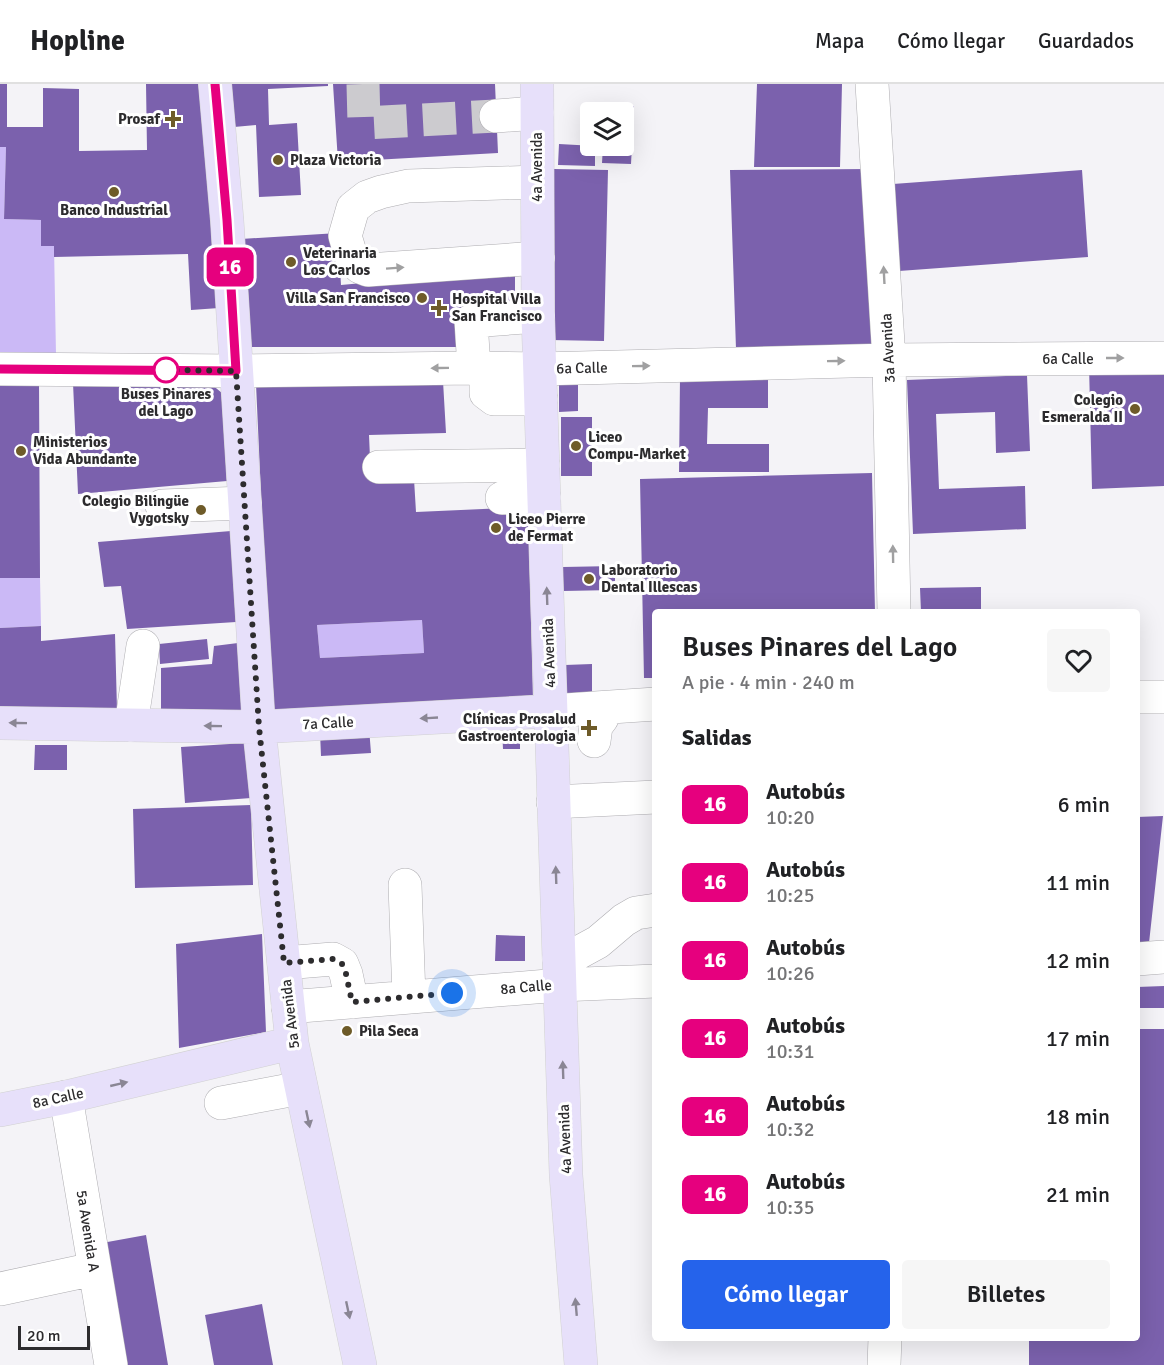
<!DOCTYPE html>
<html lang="es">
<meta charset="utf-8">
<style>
:root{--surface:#fff;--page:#f6f6f6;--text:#202124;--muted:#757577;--line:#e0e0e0;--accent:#2563eb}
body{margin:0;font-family:Signika,sans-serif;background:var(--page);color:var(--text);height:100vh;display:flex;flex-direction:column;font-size:22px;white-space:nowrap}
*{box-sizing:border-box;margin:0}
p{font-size:20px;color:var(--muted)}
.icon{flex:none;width:33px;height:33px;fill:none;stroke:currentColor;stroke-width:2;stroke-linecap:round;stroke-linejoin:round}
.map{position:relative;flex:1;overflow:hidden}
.details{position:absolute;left:652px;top:525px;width:488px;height:732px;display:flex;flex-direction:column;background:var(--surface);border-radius:6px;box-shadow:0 6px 24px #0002}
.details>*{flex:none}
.badge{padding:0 12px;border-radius:9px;font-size:21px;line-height:39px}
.buttons{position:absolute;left:580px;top:18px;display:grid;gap:12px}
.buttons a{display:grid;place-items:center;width:54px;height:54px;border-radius:6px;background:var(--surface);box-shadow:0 6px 24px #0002;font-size:30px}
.scale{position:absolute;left:18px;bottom:15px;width:72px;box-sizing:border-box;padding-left:6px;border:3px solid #2d2c2e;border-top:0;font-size:16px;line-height:21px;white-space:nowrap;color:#2d2c2e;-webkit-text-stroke:4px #fff;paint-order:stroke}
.you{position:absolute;width:30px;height:30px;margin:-15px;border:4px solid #fff;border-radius:50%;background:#1a73e8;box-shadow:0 0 0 9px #1a73e833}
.map>.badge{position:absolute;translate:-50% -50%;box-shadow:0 0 0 3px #fff}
h2{padding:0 30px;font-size:22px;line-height:54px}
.round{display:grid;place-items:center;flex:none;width:63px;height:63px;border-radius:6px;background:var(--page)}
.head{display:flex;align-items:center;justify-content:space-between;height:102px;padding:0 30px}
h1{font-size:28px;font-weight:600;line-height:45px}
.cta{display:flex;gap:12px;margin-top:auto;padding:12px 30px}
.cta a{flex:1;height:69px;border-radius:6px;background:var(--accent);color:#fff;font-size:24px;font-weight:600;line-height:69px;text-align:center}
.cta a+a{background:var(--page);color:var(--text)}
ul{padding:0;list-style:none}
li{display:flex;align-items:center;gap:18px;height:78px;padding:0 30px}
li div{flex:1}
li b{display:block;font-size:22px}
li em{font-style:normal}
li .badge{min-width:66px;font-weight:700;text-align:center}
header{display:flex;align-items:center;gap:36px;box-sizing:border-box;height:84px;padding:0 30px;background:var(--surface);border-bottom:2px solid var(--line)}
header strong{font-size:28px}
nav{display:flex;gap:33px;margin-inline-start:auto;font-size:21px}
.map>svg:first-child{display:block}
.green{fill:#cbb9f6}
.building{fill:#7b61ad;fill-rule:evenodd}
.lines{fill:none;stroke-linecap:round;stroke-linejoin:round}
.minor-tunnel{stroke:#cccbcf;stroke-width:33;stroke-dasharray:33 16;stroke-linecap:butt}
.minor-casing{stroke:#aeadb1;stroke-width:34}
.major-casing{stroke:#d1d1d1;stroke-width:34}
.minor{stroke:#fff;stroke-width:33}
.major{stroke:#e7e0fa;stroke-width:33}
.oneway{fill:#a0a0a1}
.oneway2{fill:#8a8694}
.line-casing{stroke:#fff;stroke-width:14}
.line{stroke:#e6007e;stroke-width:9}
.walk{stroke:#2d2c2e;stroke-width:6;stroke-dasharray:0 10.8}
.poi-dot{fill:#6e5b29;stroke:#fff;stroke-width:2}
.stop-dot{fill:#fff;stroke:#e6007e;stroke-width:3}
.labels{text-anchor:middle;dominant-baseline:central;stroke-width:6;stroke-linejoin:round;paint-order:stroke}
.poi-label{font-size:15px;font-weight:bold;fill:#2d2c2e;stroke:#fff;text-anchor:start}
.street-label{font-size:15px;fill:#2d2c2e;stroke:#fff}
.stop-label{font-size:15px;font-weight:bold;fill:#2d2c2e;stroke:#fff}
</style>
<header>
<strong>Hopline</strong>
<nav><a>Mapa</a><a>Cómo llegar</a><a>Guardados</a></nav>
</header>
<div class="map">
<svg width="1164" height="1281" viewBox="0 0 1164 1281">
<rect width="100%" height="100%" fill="#f4f3f7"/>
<path class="green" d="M0,63H6L4,135L41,136V161L54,162L56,270L0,271Z
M0,494H40L41,542L0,544Z
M422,536L424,569L320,574L317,541Z"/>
<path class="building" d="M0,0H7V43H43V4L79,5V67L147,66L146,0H204L219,224L191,226L188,170L54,173V162H41V136L4,135L6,63H0Z
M231,0H328V2L268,5L269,41L297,39L301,111L259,113L256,41L234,43Z
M333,0H495L498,69L338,78Z
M757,0H842L840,83H754Z
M585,20L634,22L631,80L602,79L603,62H624V28H591V47L584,46Z
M559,60L595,62V82L558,81Z
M554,85L608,86L604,257L550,256Z
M871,85L877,265H736L730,86Z
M1082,86L1088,173L899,187L893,100Z
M338,149L341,201L515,185V228L458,263H248L241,155Z
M1164,279V402L1092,405L1089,281Z
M559,291H578V327L559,328Z
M1027,291L1030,367L996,369L995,328L936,330L939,405L1025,402L1026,445L913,450L907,296Z
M680,293H768V324H708L707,360H769V388H679Z
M443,297L446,349L369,351L371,397L414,395L416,428L528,423L533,616L271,631L256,300ZM422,536L424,569L320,574L317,541Z
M0,298H39L40,494H0Z
M73,299L211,300L222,309L227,397L78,410Z
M561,333H592V392H561Z
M872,389L875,528H656V594H644L640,395Z
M231,447L236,538L127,545L121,502L104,503L98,458Z
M615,482V506L563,507V483Z
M981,503V528H921L920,504Z
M41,542V557L115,550L117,626L0,625V544Z
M207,555L209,575L160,580L159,560Z
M238,559L242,628L161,627V584L212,580L214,562Z
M592,580V609L565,610V581Z
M369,644L371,669L321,672L320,648Z
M520,644V665H503L502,645Z
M246,659L251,714L185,719L181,663Z
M35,661H67V686H34Z
M251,721L253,801L135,804L133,725Z
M1163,732L1149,859L1137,860V733Z
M262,850L266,948L179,964L176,860Z
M496,851L525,852V877H495Z
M1164,902V924H1137V903Z
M1137,945H1164V1281H1029V1254H1137Z
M146,1151L168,1281H123L102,1159Z
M262,1220L273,1281H214L205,1231Z"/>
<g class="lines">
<path class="minor-tunnel" d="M363,0L364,39L496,32"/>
<defs>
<path id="minor" d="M872,0L889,276L894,528
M496,32L537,29
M537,98L408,102L381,108L367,113L353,124L345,152L352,175L360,183L368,186L538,174
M474,284L471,237L538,232
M486,284V309L494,315H541
M0,285L236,287L474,284L540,285L889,276L1164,274
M379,383L543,381
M502,414L544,413
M162,422L245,419
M1137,613H1164
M550,627L656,620
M131,641L143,562
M594,657L596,642L602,634L605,624
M553,718L656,713
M405,801L409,913
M559,875L576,870L598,858L624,836L636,829L656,826
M1137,875L1164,873
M284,879L333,875L342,880L346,890L352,918
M288,923L560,901L656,897
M66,1013L111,1281
M221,1019L301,1004
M0,1205L94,1185
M884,1281L885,1254"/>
<path id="major" d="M215,0L227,136L259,643L292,959L360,1281
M537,0L538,232L566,1091L581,1281
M0,639L259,643L550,627
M0,1026L66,1013L292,959"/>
</defs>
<use href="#minor" class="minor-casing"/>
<use href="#major" class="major-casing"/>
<use href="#minor" class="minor"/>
<use href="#major" class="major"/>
</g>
<defs><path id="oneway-solid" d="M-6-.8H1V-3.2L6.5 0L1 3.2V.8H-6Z" transform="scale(1.5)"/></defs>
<g class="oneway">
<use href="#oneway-solid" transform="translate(395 184) rotate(-4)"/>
<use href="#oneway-solid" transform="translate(884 191) rotate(-93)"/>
<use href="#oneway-solid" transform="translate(1115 274)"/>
<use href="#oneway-solid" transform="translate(836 277) rotate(-1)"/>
<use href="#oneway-solid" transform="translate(641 282) rotate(-1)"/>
<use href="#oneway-solid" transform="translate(440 284) rotate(179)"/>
<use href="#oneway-solid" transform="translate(893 470) rotate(-91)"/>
</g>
<g class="oneway2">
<use href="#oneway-solid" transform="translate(547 512) rotate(-92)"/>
<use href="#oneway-solid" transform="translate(429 634) rotate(177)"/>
<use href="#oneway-solid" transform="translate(18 639) rotate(-179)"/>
<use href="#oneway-solid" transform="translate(213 642) rotate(-179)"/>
<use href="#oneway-solid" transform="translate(556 791) rotate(-92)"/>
<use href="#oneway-solid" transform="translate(563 986) rotate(-92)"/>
<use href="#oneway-solid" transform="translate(119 1000) rotate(-13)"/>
<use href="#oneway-solid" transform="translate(308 1035) rotate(78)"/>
<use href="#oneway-solid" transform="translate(576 1223) rotate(-95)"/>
<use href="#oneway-solid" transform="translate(348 1226) rotate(78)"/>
</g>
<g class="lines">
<defs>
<path id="line" d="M0,285L236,287L227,136L215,0"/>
</defs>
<use href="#line" class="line-casing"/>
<use href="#line" class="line"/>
<path class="walk" d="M166,286L236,287L259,643L284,879L333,875L342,880L346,890L352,918L452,909"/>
</g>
<g class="poi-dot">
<path d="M170 26h6v6h6v6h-6v6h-6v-6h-6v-6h6z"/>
<circle cx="278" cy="76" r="6"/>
<circle cx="114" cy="108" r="6"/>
<circle cx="291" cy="178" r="6"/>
<circle cx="422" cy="214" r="6"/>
<path d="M436 215h6v6h6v6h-6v6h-6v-6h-6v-6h6z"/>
<circle cx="1135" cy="325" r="6"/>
<circle cx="576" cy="362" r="6"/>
<circle cx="21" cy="367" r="6"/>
<circle cx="201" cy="426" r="6"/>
<circle cx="496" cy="444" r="6"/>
<circle cx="589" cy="495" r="6"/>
<path d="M586 635h6v6h6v6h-6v6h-6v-6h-6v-6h6z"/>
<circle cx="347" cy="947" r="6"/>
</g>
<circle class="stop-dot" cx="166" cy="286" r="12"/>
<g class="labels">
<g class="poi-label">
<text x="160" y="35" text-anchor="end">Prosaf</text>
<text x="290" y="76">Plaza Victoria</text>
<text x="114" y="126" text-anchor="middle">Banco Industrial</text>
<text x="303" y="169">Veterinaria<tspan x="303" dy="17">Los Carlos</tspan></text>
<text x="410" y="214" text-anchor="end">Villa San Francisco</text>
<text x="452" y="215">Hospital Villa<tspan x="452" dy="17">San Francisco</tspan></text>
<text x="1123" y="316" text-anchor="end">Colegio<tspan x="1123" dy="17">Esmeralda II</tspan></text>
<text x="588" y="353">Liceo<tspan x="588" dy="17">Compu-Market</tspan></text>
<text x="33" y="358">Ministerios<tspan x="33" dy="17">Vida Abundante</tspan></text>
<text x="189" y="417" text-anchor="end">Colegio Bilingüe<tspan x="189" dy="17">Vygotsky</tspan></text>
<text x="508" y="435">Liceo Pierre<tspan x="508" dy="17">de Fermat</tspan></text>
<text x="601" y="486">Laboratorio<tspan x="601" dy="17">Dental Illescas</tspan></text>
<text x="576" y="635" text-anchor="end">Clínicas Prosalud<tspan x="576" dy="17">Gastroenterologia</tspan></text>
<text x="359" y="947">Pila Seca</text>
</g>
<g class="street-label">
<text transform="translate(537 83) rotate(-90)">4a Avenida</text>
<text transform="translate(888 264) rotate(-93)">3a Avenida</text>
<text x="1068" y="275">6a Calle</text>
<text transform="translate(582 284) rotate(-1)">6a Calle</text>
<text transform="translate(549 569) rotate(-92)">4a Avenida</text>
<text transform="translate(328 639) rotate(-3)">7a Calle</text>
<text transform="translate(526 903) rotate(-5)">8a Calle</text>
<text transform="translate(290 930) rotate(-97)">5a Avenida</text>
<text transform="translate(58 1014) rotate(-12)">8a Calle</text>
<text transform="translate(565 1055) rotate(-92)">4a Avenida</text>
<text transform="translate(88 1147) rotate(81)">5a Avenida A</text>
</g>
<g class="stop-label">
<text x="166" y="310">Buses Pinares<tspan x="166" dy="17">del Lago</tspan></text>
</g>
</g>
</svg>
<div class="buttons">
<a><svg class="icon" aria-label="layers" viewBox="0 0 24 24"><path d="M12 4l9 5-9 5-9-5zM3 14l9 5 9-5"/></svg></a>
</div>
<div class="scale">20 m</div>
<div class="you" style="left:452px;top:909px"></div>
<b class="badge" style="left:230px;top:183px;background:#e6007e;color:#fff">16</b>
<section class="details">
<div class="head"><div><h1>Buses Pinares del Lago</h1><p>A pie · 4 min · 240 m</p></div><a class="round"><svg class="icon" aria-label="heart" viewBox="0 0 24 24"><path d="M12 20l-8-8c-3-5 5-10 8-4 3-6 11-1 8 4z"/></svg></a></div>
<h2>Salidas</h2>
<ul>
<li><span class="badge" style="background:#e6007e;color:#fff">16</span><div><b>Autobús</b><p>10:20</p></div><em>6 min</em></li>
<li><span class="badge" style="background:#e6007e;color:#fff">16</span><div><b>Autobús</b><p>10:25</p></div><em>11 min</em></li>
<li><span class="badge" style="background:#e6007e;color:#fff">16</span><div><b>Autobús</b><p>10:26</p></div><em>12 min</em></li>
<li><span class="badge" style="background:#e6007e;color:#fff">16</span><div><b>Autobús</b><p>10:31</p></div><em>17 min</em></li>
<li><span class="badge" style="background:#e6007e;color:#fff">16</span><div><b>Autobús</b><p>10:32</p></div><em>18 min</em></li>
<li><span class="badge" style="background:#e6007e;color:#fff">16</span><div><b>Autobús</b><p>10:35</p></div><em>21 min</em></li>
</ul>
<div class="cta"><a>Cómo llegar</a><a>Billetes</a></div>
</section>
</div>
